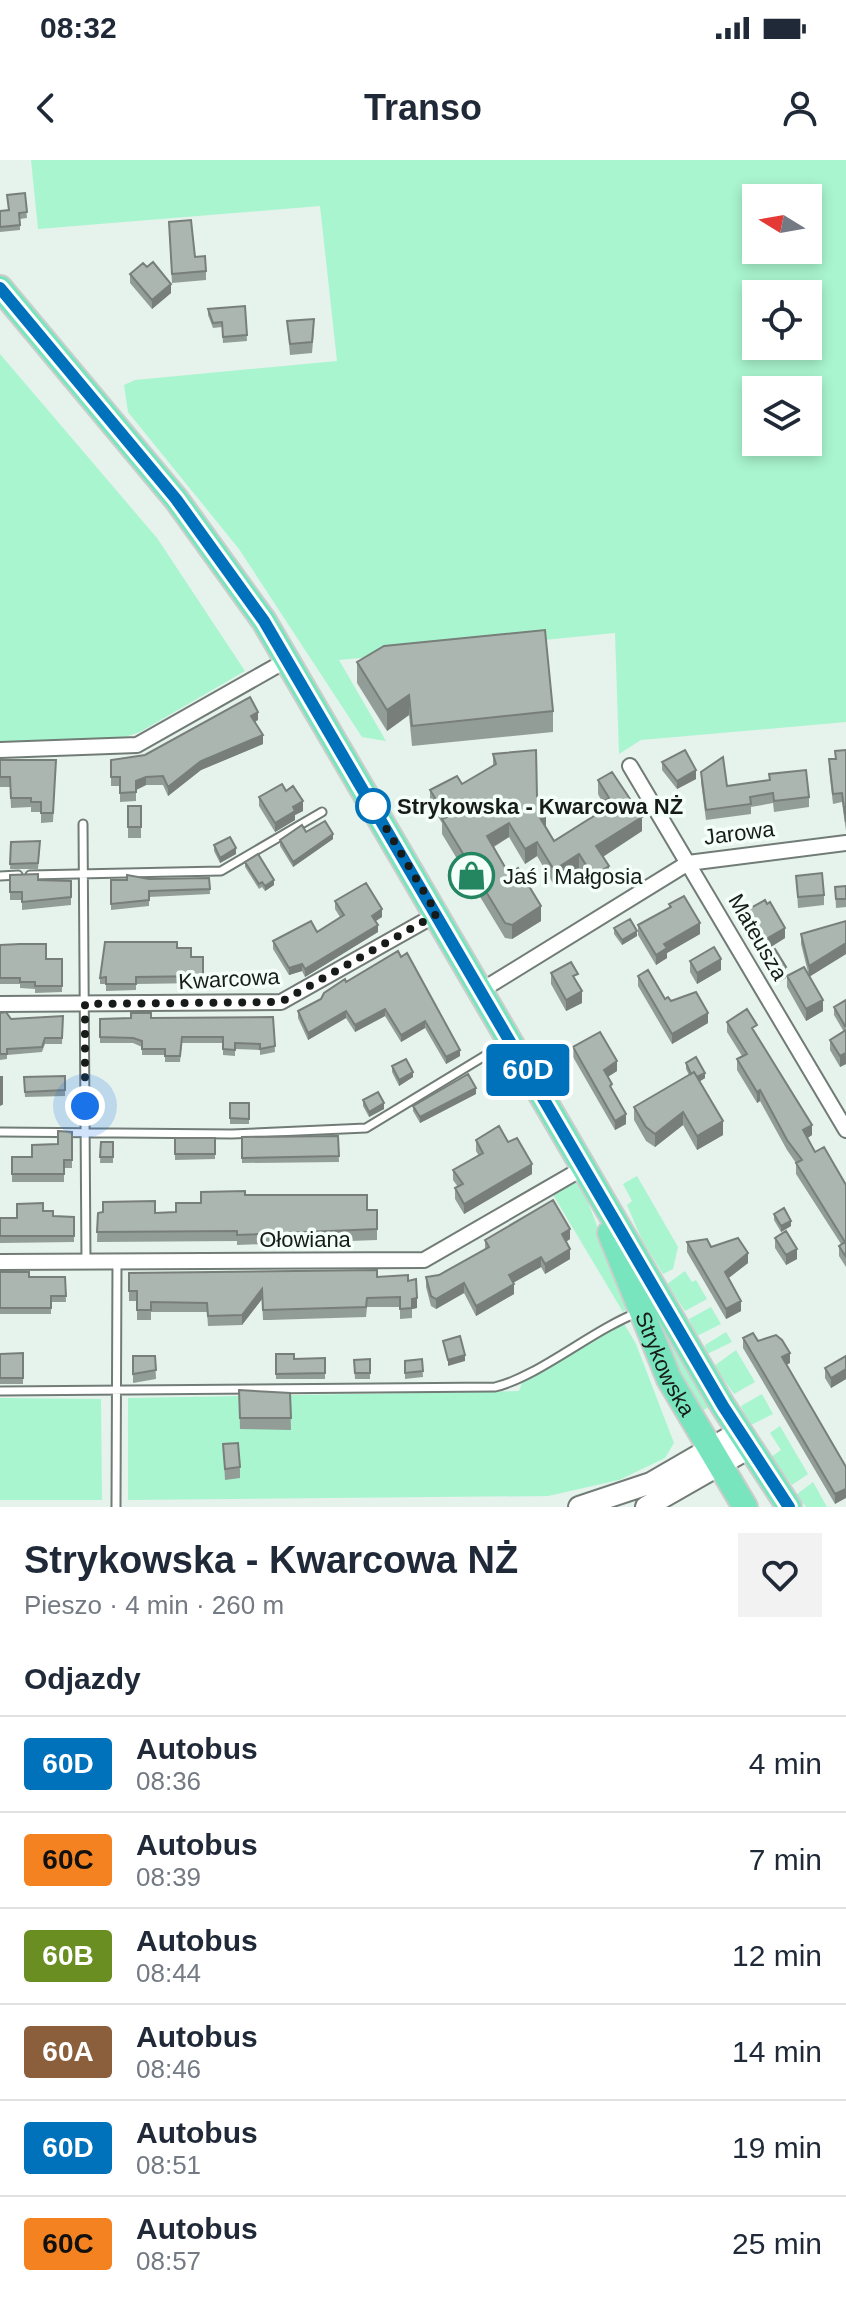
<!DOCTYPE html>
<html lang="pl">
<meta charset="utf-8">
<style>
:root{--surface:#fff;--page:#f2f2f3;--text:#1f2937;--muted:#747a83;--line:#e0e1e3}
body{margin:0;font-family:Arial,sans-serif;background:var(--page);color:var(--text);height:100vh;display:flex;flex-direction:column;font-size:30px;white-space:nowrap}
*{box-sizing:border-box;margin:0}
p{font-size:26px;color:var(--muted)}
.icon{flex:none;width:44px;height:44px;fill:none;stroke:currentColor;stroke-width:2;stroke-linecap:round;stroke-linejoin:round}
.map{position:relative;height:1347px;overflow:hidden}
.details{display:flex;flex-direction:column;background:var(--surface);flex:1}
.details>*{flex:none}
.badge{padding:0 16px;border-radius:6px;font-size:28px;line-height:52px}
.needle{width:52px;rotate:281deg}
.fabs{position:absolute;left:742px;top:24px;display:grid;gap:16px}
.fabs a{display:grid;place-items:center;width:80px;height:80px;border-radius:0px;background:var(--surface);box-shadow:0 4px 12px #0003;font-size:40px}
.you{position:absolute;width:40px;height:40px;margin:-20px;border:6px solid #fff;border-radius:50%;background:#1a73e8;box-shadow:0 0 0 12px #1a73e833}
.map>.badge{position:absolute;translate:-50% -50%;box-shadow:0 0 0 4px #fff}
h2{padding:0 24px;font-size:30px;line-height:72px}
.round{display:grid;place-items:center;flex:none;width:84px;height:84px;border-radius:0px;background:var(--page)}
.overview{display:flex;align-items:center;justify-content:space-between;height:136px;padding:0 24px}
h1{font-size:38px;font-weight:700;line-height:60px}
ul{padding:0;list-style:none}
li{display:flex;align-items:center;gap:24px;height:96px;padding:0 24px;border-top:2px solid var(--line)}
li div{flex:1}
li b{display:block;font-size:30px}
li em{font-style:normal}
li .badge{min-width:88px;font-weight:700;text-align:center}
.status{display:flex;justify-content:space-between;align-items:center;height:56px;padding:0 40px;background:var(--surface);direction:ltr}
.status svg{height:22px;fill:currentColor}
header{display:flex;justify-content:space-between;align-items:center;height:104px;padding:0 24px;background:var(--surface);font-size:36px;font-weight:700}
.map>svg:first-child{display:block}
.green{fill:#a9f5cf;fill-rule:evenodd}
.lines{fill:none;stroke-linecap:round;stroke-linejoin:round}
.lane-casing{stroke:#727c77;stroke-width:11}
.street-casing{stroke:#727c77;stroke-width:18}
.secondary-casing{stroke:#727c77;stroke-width:24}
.primary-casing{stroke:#cccdcc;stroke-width:28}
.lane{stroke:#fff;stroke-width:7}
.street{stroke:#fff;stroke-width:14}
.secondary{stroke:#fff;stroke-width:20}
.primary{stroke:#79e5bf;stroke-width:24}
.wall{fill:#939d97}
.shaded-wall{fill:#787f7b}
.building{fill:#abb6b0;stroke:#787f7b;stroke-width:2}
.line-casing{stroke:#fff;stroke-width:18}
.line{stroke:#0072bc;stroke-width:12}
.walk{stroke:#171b19;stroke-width:8;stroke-dasharray:0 14.4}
.stop-dot{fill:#fff;stroke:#0072bc;stroke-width:4}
.labels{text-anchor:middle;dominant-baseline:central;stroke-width:7;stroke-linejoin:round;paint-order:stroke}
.stop-label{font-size:22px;font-weight:bold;fill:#171b19;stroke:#f4fff9;text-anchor:start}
.street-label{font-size:22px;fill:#171b19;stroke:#f4fff9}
.poi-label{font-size:22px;fill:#171b19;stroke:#f4fff9;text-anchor:start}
</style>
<div class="status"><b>08:32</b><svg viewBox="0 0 49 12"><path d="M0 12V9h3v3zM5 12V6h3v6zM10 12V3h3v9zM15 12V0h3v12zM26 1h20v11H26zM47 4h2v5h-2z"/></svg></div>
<header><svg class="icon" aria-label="back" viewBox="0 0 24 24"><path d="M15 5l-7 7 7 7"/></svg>Transo<svg class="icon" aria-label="person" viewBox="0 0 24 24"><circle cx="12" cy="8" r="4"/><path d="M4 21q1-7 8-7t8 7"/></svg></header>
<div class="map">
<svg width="846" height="1347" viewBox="0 0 846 1347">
<rect width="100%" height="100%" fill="#e6f2ec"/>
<path class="green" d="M31,0H846V562L641,580L619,594L615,473L339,500L386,581L362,577L239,389L128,252L124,225L135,220L337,201L320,46L38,69ZM756,38H808V90H756ZM756,134H808V186H756ZM756,230H808V282H756Z
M0,194L157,378L245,511L140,572L110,582L0,583Z
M637,1016L678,1087L673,1109L663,1114L642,1080L627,1045L632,1041L623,1024Z
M576,1021L580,1022L629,1148L623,1152L552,1033Z
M685,1111L692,1122L696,1120L707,1139L685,1151L667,1124Z
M647,1140L709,1247L702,1251L663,1185Z
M711,1147L721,1164L697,1176L689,1159Z
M623,1162L636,1184L674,1283L665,1298L619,1320L548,1336L128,1340V1238L519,1231L523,1220Z
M726,1172L732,1182L707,1194L705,1185Z
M736,1190L755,1222L734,1234L714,1206Z
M762,1234L773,1254L749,1266L741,1246Z
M0,1238L101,1239L102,1340H0Z
M780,1266L808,1314L792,1325L771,1297L781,1290L770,1273Z
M813,1322L827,1347H806L796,1335Z"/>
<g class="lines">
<defs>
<path id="lane" d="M83,664L86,1101
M30,715L221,711L322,652
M0,716L18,715
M0,972L232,974L366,968L506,883
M0,1231L495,1227C538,1217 592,1170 639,1152
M116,1347L117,1101"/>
<path id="street" d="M0,590L137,585L287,500
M630,606L846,970
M482,830L688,703L846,683
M0,844L281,842L437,754
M0,1102L424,1100L585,1007"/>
<path id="secondary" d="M579,1347L651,1323L739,1272
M646,1347L749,1288"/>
<g id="primary">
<path d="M0,128L176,339L264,461L723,1246L789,1347"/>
<path id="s1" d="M610,1073L669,1219L745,1347"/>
</g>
</defs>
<use href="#lane" class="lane-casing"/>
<use href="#street" class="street-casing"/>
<use href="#secondary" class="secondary-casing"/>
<use href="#primary" class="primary-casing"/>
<use href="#lane" class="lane"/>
<use href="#street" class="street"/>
<use href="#secondary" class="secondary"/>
<use href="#primary" class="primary"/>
</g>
<path class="wall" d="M25,33L27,58L20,59V70L0,72V51L8,50Z
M169,70L195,97L206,111V120L172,123Z
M130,114L171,133L152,149L130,123Z
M245,146L247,181L223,183L222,167L213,168L208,155V149Z
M287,161L314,170L312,193L290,195Z
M357,502L553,551V572L412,586L409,555L387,571L357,523Z
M258,560L255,562L263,584L201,610L168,636L163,625H146L136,630V641L120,642V626H111V600L145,595Z
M846,590V671L842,642L833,644L829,609V599H835V591Z
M493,594L537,636L545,667L554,681L597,654L602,642L598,634V620L642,671L603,697L609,721L593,730L579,709L554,725L537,696L525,704L509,677L494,687L509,714L541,761L512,779L505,778L442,674V663L430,644V630L462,624L493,606Z
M0,600H56L53,662L41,663V652H31V647L11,648L10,627H0Z
M662,602L696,619L677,629L662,610Z
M701,612L727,626L769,620V614L809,637V647L774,652L773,643L751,647V654L706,660L701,622Z
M286,631L303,651L295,655V660L275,672L259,646V637Z
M128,646H141V678H128Z
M333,679L293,707L280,686V680Z
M11,682L40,687L38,709H10Z
M214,685L236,694L220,703L214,691Z
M245,702L274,725L265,731L262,727L259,729L245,707Z
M10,715L38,720L71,721V745L22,750V740H10Z
M796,716L824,735V745L798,748Z
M209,718L210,734L149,737V746L111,750V720Z
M846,726V747L836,748L835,727Z
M335,741L382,757L376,761L378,772L305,817L302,811L289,815L273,789V781L317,772L340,757L335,749Z
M669,744L700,774L667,793V798L656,805L638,775V765L669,748Z
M749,749L785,778L766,790L749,759Z
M614,768L637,776L622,785L614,774Z
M801,774L846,794L810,816L823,851L806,861L787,827V816H809L801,784Z
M0,785L46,799H62V832L35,833V829L20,828V824H0Z
M177,788L191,797H203V823L136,824V830L106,831V824H100V818Z
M398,791L460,896L446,904L425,868L401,882L385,856L355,872L346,858L308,880L298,858V851L321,839Z
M763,796L786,818L774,825L763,807Z
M690,801L721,810L697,824L690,812Z
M551,813L578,824L582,843L566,851L551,824Z
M638,816L665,839L708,863L672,884L638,826Z
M846,840V904L840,907L830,890V880L844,872L834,855V847Z
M0,853L11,859L63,856L62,884H45L42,892L7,895V899L0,900Z
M273,857L275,892L260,895V890L235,889V896L223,895V883H182L180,902H165V895H142V887L133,883H100V859Z
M727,862L757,876L812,975L807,978L815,992L846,1025V1107L839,1096V1086L841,1084L796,1014V1003L787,990L760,941L757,943L737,910V899L742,896L727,872Z
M573,887L617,911L608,917L612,931L626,964L615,970L573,897Z
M686,903L705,918L700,921L723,975L697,990L683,965L655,987L646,981L634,960V947L689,915L686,909Z
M392,906L413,917L399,926L392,912Z
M65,916V936L25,937L24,917Z
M476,934L420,963L413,951V946Z
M363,940L384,949L369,957L363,946Z
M230,943H249V964H230Z
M72,972V1008H64V1022H12V997H32L58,984Z
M338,976L339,1002L242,1003V977Z
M175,978H215V999L175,1000Z
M476,980L508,982L532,1014L464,1054L455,1039V1028L458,1027L453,1020V1010L479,996L476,991Z
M101,982H113V1003H100Z
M245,1035L367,1050H377V1080L237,1085V1081L97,1082L98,1053L176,1052L201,1043Z
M43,1051L53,1056L74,1057V1082L0,1083V1058H17Z
M774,1054L791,1066L781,1072L774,1060Z
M775,1078L797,1099L786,1105L775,1088Z
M570,1079L566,1082L570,1099L545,1114L541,1107L513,1123L514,1134L476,1156L464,1133L436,1149L431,1146L426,1127V1117L439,1115L485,1089V1080Z
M687,1082L711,1087L748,1103L728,1118L741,1151L726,1159L687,1092Z
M0,1112L29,1117H65L66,1142H51V1154H0Z
M129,1113L377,1117L408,1121L417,1148L412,1149V1158L400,1159V1147H367L366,1157L269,1160H263L262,1139L242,1165L208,1166L207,1152H151V1160H137V1141H129Z
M743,1178L758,1181L790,1203L786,1205L846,1307L835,1344L743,1188Z
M23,1193V1224H0V1194Z
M276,1194L294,1199L325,1198V1219H276Z
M133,1196H155L156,1219L133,1223Z
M846,1196V1219L831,1228L825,1218V1208Z
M370,1199V1219H355L354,1200Z
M422,1199L423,1217L405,1219V1201Z
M239,1230L290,1233L291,1270L240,1269Z
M223,1284L240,1307V1318L225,1320Z"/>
<path class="shaded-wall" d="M171,124V133L152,149V140Z
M409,535V555L387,571V550Z
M258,552V560L251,564V556Z
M263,575V584L201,610L168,636V627L201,601Z
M696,610V619L677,629V621Z
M146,617V625L136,630V621Z
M303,641V651L295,655V660L275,672V663L293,647Z
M546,652V667L539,671V656Z
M642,657V671L596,701V686Z
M509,663V677L487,690V676Z
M333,674V679L293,707V702Z
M537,682V696L525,704V689Z
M236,688V694L220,703V698Z
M579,694V709L554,725V710Z
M609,706V721L593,730V716Z
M274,720V725L265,731V726Z
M541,746V761L512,779V765Z
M382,749V757L372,763V756Z
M700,763V774L667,793V798L656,805V795L664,784Z
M378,765V772L305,817V809Z
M785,768V778L766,790V779Z
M637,771V776L622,785V780Z
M846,783V794L809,817V806Z
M721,799V810L697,824V813Z
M302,804V811L289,815V808Z
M786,807V818L774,825V814Z
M582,831V843L566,851V840Z
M823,840V851L806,861V849Z
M385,849V856L355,872V865Z
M346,851V858L308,880V873Z
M708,853V863L672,884V874Z
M425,861V868L401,882V875Z
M460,890V896L446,904V897Z
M846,893V904L840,907V896Z
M617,901V911L604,919V910Z
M413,912V917L399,926V920Z
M705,913V918L694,925V919Z
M476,928V934L420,963V957Z
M760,930V941L757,943V932Z
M384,943V949L369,957V952Z
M683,952V965L655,987V974Z
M626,954V964L615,970V961Z
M723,961V975L697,990V976Z
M812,965V975L803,981V970Z
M532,1004V1014L464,1054V1044Z
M791,1061V1066L781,1072V1066Z
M570,1069V1079L562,1084V1074Z
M570,1089V1099L545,1114V1104Z
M797,1089V1099L786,1105V1095Z
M748,1093V1103L725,1121V1112Z
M541,1097V1107L509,1125V1115Z
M464,1123V1133L436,1149V1139Z
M514,1124V1134L476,1156V1146Z
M262,1129V1139L242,1165V1155Z
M417,1138V1148L412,1149V1139Z
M741,1141V1151L726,1159V1149Z
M790,1193V1203L782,1207V1197Z
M465,1195V1201L448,1206V1200Z
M846,1209V1219L831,1228V1218Z
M846,1329V1338L835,1344V1334Z"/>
<path class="building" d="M25,33L27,52L19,53L20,65L0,67V51L9,50L7,35Z
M191,60L195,97L205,96L206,111L172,114L169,62Z
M153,102L171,124L152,140L130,114L143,103L147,107Z
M245,146L247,175L223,177L222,162L213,163L208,149Z
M314,159L312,182L290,184L287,161Z
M545,470L553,551L412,566L409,535L387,550L357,502L384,486Z
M250,537L258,552L251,556L263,575L201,601L168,627L163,616L146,617L136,621V632L120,633V617H111V600L145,595Z
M536,590L537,636L546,652L539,656L554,681L597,654L598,645L609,638L598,620L612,612L642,657L596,686L609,706L593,716L579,694L554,710L537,682L525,689L509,663L487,676L509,714L518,708L541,746L512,765L505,763L442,659L447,657L430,630L457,616L462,624L496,604L493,594Z
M685,590L696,610L677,621L662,602Z
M846,590V662L842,633L833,634L829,599H836L835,591Z
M723,597L727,626L770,620L769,614L806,610L809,637L774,641L773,633L750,637L751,644L706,650L701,612Z
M0,600H56L53,653H41V642H31V638H11L10,617H0Z
M282,624L286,631L293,626L303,641L293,647L295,651L275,663L259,637Z
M128,646H141V667H128Z
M325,661L333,674L293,702L280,680L302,665L306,672Z
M230,677L236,688L220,698L214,685Z
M40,681L38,703L10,704L11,682Z
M258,694L274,720L265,726L262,722L259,724L245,702Z
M822,713L824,735L798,737L796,716Z
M38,714V720L71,721V737L22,742V732H10V715Z
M127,715L149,719L209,718L210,729L149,731V740L111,744V720H127Z
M366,723L382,749L372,756L378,765L305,809L302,804L289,808L273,781L311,761L317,772L344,755L335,741Z
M846,726V739H836L835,727Z
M684,736L700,763L664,784L667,788L656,795L638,765L671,747L669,744Z
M765,740L767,744L770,742L785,768L766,779L749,749Z
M630,759L637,771L622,780L614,768Z
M846,761V783L809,806L801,774Z
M105,782H177V788H191V797H203V816L136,817V824H106V817L100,818Z
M20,784H46V799H62V826H35V822H20V818H0V785Z
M714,787L721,799L697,813L690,801Z
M775,789L786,807L774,814L763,796Z
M398,791L401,797L407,793L460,890L446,897L425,861L401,875L385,849L355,865L346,851L308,873L298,851L321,839L324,833L345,819L346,822Z
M571,802L578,814L573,816L582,831L566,840L551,813Z
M804,807L823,840L806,849L787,816Z
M648,810L665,839L668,837L671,841L696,832L708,853L672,874L638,816Z
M846,840V865L845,866L834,847Z
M747,849L757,865L752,868L812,965L803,970L815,992L824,987L846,1025V1097L839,1086L845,1082L796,1003L802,1000L787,980L760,930L757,932L737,899L747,894L727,862Z
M6,852L11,859L63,856L62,878H45L42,887L7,889V894H0V853Z
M131,853H151V858L273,857L275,886L260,889V884L235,883V890L223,889V877H182L180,896H165V889H142V881L133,878L100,877V859L131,858Z
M846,870V893L840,896L830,880Z
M600,872L617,901L604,910L612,924L610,926L626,954L615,961L573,887Z
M696,897L705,913L697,917L694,912L691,914L686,903Z
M406,899L413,912L399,920L392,906Z
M694,912L723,961L697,976L683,952L655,974L646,967L634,947Z
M468,914L476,928L420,957L413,946Z
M65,916V930L25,932L24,917Z
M0,917H2V944L0,945Z
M378,932L384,943L369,952L363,940Z
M230,943H249V959L230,958Z
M499,966L508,982L517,978L532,1004L464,1044L455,1028L463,1024L453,1010L483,993L476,980Z
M58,971L72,972V1000H64V1014H12V997H32V985L58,984Z
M338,976L339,996L242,998V977Z
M175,978H215V994H175Z
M101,982H113V997H100Z
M245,1031V1035H367V1050H377V1069L237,1075V1071L97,1072L98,1053L103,1052V1042L155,1041V1053L176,1052V1043H201V1032Z
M553,1040L570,1069L562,1074L570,1089L545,1104L541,1097L509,1115L514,1124L476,1146L464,1123L436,1139L431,1136L426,1117L439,1115L489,1087L485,1080Z
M43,1043V1051H53V1056L74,1057V1076H0V1058H17V1044Z
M784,1048L791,1061L781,1066L774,1054Z
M786,1071L797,1089L786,1095L775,1078Z
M738,1078L748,1093L725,1112L741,1141L726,1149L687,1082L707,1079L711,1087Z
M377,1110V1117L408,1115V1121L416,1119L417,1138L412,1139V1148L400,1149V1137L367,1138L366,1147L263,1150L262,1129L242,1155L208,1156L207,1143L151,1142V1150H137V1131H129V1113Z
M0,1112H29V1117H65L66,1136H51V1148H0Z
M753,1173L758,1181L776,1175L782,1180L790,1193L782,1197L846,1307V1329L835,1334L743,1178Z
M460,1176L465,1195L448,1200L443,1181Z
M23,1193V1218H0V1194Z
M276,1194H294V1199L325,1198V1213L276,1214Z
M133,1196H155L156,1210L133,1214Z
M846,1196V1209L831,1218L825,1208Z
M370,1199V1213H355L354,1200Z
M422,1199L423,1211L405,1213V1201Z
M239,1230L290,1233L291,1258H240Z
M238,1283L240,1307L225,1309L223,1284Z"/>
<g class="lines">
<defs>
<path id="line" d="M0,128L176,339L264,461L723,1246L789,1347"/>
</defs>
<use href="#line" class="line-casing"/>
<use href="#line" class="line"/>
<path class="walk" d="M85,946V844L281,842L437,754L373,646"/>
</g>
<defs>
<symbol id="shop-ring" viewBox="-11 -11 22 22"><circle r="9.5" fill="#f4fff9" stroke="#238660" stroke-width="1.5"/><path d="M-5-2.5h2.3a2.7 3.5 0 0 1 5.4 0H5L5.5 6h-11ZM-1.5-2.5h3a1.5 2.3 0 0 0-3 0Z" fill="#238660"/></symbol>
</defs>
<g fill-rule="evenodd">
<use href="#shop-ring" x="446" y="690" width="51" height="51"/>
</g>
<circle class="stop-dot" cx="373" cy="646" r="16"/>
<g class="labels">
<g class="stop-label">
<text x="397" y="646">Strykowska - Kwarcowa NŻ</text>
</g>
<g class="street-label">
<text transform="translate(739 673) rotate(-7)">Jarowa</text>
<text transform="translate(758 777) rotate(60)">Mateusza</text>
<text transform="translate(229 819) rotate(-3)">Kwarcowa</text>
<text x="305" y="1079">Ołowiana</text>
<text stroke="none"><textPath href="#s1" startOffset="142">Strykowska</textPath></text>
</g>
<g class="poi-label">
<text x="503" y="716">Jaś i Małgosia</text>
</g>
</g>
</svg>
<div class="fabs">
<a><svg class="needle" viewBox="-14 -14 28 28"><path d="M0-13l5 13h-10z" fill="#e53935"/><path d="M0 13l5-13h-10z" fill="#747a83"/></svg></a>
<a><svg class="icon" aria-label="locate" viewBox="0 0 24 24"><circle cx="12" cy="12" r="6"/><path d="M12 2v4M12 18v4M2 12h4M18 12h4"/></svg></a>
<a><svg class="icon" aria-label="layers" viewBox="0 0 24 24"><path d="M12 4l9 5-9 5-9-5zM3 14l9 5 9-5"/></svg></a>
</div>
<div class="you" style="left:85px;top:946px"></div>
<b class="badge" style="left:528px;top:910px;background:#0072bc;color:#fff">60D</b>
</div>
<section class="details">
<div class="overview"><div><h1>Strykowska - Kwarcowa NŻ</h1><p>Pieszo · 4 min · 260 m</p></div><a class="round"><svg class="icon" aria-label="heart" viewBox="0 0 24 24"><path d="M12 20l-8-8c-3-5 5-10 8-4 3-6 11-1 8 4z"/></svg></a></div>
<h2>Odjazdy</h2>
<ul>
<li><span class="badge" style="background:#0072bc;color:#fff">60D</span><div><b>Autobus</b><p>08:36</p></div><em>4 min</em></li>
<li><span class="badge" style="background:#f58220;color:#111">60C</span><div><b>Autobus</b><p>08:39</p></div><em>7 min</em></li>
<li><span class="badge" style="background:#6b8e23;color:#fff">60B</span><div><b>Autobus</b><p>08:44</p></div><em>12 min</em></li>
<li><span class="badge" style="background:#8b5e3c;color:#fff">60A</span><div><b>Autobus</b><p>08:46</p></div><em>14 min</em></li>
<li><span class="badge" style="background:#0072bc;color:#fff">60D</span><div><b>Autobus</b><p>08:51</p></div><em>19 min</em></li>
<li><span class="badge" style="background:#f58220;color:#111">60C</span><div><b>Autobus</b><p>08:57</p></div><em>25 min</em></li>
</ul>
</section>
